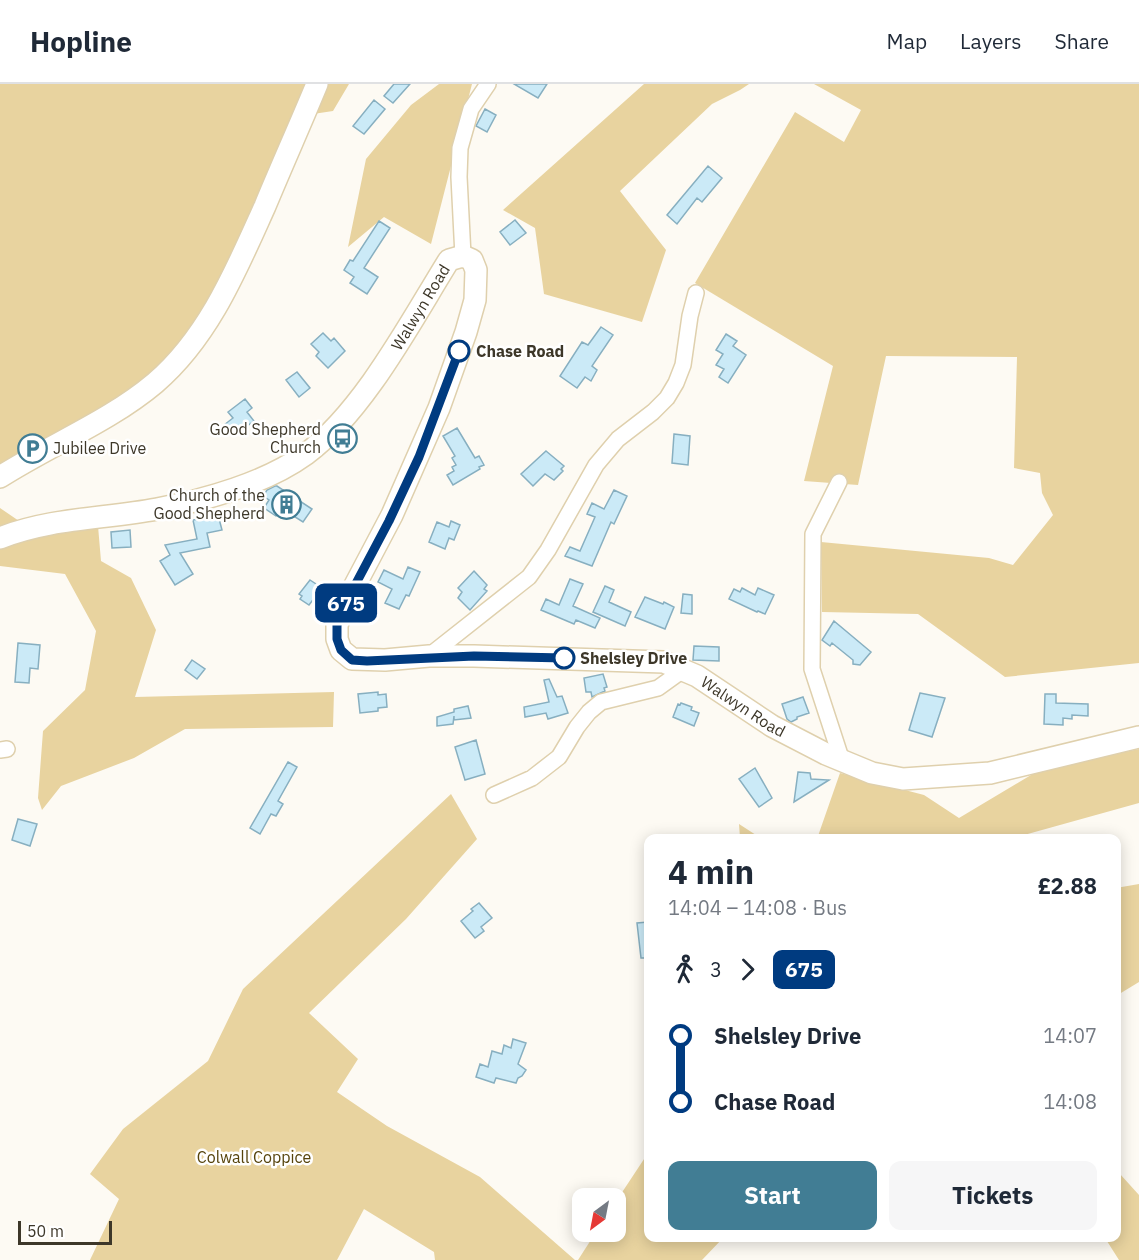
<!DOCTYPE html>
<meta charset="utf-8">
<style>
:root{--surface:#fff;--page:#f6f6f7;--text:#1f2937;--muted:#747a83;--line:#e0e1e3;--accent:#417d94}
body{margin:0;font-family:"IBM Plex Sans",sans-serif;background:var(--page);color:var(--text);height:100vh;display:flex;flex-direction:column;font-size:22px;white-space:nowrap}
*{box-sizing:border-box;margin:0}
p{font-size:20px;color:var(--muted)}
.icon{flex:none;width:33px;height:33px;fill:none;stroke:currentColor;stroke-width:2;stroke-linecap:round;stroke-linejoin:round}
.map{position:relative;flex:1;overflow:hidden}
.side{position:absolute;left:644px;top:750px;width:477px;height:408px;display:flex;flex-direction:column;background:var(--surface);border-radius:12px;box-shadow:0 3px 15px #0003}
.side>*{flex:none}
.badge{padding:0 12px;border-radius:9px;font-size:21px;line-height:39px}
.needle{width:39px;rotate:212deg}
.buttons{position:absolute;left:572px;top:1104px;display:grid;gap:12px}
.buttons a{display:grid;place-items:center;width:54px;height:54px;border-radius:12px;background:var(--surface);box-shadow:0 3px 15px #0003;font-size:30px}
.scale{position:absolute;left:18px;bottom:15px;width:94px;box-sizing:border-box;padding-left:6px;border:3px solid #3d3729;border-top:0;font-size:16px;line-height:21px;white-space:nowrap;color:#3d3729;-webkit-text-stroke:4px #fff;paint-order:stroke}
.map>.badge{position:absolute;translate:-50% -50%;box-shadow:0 0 0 3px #fff}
.legs{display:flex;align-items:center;gap:9px;height:66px;padding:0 24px;font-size:20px}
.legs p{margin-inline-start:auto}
.head{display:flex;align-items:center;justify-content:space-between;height:102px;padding:0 24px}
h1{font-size:33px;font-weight:700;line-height:45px}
.cta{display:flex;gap:12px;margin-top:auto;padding:12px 24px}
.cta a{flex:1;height:69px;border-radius:12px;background:var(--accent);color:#fff;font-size:24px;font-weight:700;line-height:69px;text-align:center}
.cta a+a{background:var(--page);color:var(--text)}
ul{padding:0 24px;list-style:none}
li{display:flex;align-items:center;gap:21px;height:66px;font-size:22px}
li i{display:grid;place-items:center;width:9px;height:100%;margin:0 8px;background:currentColor}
li i::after{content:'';width:15px;height:15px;margin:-8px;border:4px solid;border-radius:50%;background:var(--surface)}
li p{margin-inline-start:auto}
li:first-child i{background:linear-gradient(#0000 50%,currentColor 0)}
li:last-child i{background:linear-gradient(currentColor 50%,#0000 0)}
header{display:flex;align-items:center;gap:36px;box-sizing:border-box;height:84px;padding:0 30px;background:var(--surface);border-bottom:2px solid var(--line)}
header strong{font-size:28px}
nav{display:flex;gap:33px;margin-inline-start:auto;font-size:21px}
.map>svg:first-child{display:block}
.green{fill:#e8d39f}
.building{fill:#cbeaf7;stroke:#87afc0;stroke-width:1.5}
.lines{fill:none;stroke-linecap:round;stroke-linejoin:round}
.street-casing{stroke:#dfd0ad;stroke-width:18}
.secondary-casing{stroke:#dfd0ad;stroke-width:24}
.street{stroke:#fff;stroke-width:15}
.secondary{stroke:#fff;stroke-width:21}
.line-1-casing{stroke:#fff;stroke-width:14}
.line-1{stroke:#003b80;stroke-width:9}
.stop-1-dot{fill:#fff;stroke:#003b80;stroke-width:3}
.labels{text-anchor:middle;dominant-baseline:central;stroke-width:5;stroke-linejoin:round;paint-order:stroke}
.street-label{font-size:16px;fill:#3d3729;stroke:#fff}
.stop-label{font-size:16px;font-weight:bold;fill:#3d3729;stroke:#fff;text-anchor:start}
.poi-label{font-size:16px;fill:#3d3729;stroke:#fff;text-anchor:end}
.park-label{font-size:16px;fill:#56430b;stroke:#fff}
</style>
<header>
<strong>Hopline</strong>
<nav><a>Map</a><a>Layers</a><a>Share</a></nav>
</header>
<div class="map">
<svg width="1139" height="1176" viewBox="0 0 1139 1176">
<rect width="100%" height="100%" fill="#fdfaf3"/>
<path class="green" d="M0,0H317L202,244L148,294L0,394Z
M326,0H349L333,27L313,30Z
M439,0H472L431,160L384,133L348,163L366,75L411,21Z
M644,0H749L740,6L712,20L620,107L666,166L642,238L544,210L535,144L503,126Z
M814,0H1139V579L1005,593L918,530L822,528L821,458L989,474L1013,481L1053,431L1042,409L1040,389L1014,384L1017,273L886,272L858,401L804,397L833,282L695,199L795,28L844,58L861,26Z
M0,424L41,452L98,442L101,477L131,494L156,546L135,613L334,608L333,643L185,645L134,674L61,702L42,726L38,714L43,647L85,606L96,547L65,490L0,482Z
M1139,665V719L1013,754H740L739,740L756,751L818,752L840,689L924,711L959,734L1041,685Z
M451,710L477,755L406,835L309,929L358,975L337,1008L387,1042L480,1093L575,1176H435L434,1168L364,1125L337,1176H90L119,1115L90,1090L123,1045L208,977L243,905Z
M1139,800V898L1116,912V804Z
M648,1069V1154H723L702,1176H578L596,1148H615V1119Z
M1116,1079L1120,1090L1139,1111V1176H1119L1105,1154H1116Z"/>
<path class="building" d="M394,0H410L393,19L384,12Z
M514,0H547L538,14Z
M374,16L385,25L364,50L353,42Z
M485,25L496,31L487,48L476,42Z
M708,82L722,94L702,118L697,114L677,140L667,131Z
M515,136L526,149L510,161L500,148Z
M379,137L390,144L364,184L378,193L367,210L350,199L354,193L344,186L350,176L353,177Z
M601,243L613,251L592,282L597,286L591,297L585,293L577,304L560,292L582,258L588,261Z
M323,249L331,257L334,254L345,267L328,284L316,272L319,268L311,260Z
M726,250L737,257L733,262L746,271L728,299L719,293L724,285L716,281L723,270L716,266Z
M297,288L310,304L299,313L286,296Z
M245,315L252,324L247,328L254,337L233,352L224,341L233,334L228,328Z
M457,344L475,374L479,372L484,381L479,383L480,385L453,401L447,391L454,387L452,383L456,381L452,374L455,372L443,352Z
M674,350L690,352L688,381L672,379Z
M546,367L564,382L561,385L563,387L554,396L545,390L533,402L521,390Z
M275,402H277L312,425L303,438L281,424L276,432L264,424L269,416L263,412L267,406Z
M614,406L627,412L614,440L611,438L592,482L565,472L570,463L580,467L595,433L587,430L592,419L604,425Z
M218,431L222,446L207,449L210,463L180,469L193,490L175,501L160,477L170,471L165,461L197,455L193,436Z
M451,437L460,441L454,456L449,454L445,465L429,458L437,438L449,443Z
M130,446L131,463L112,464L111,448Z
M408,483L420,488L409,512L406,511L399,525L385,519L392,505L378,498L384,486L403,495Z
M474,487L487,501L484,505L487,507L470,526L458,514L462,508L458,504Z
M570,495L583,500L573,522L600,534L595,544L576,536L574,540L541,526L546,515L559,521Z
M310,496L322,504L309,521L300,515L302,512L299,510Z
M605,502L614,506L609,518L631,528L625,542L593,528Z
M742,504L755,511L758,504L774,511L765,530L758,527L757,528L729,515L734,505L740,508Z
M683,510L692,511V530L681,529Z
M645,513L663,520L664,518L674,523L665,545L635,533Z
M834,537L871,568L860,581L853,580V576L832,559L830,562L822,556Z
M18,559L40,561L38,585L30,584L29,599L15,598Z
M694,562L719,563V577L693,576Z
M192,576L205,585L197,595L185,586Z
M603,590L607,603L604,604L605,607L592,613L591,608H586L584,594Z
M549,595L557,613L562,612L568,629L548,635L546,629L525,633L524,623L549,618L544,596Z
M378,608V611L386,610L387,623L378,624V627L360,629L358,610Z
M920,609L945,614L932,653L909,646Z
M1045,610H1056V619L1088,620V632L1072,631V635L1063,634V641L1044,640Z
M803,613L809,629L797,633V635L791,638L787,635L782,620Z
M681,619L692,623L691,626L699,629L694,642L673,633L678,620L680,621Z
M468,622L471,634L454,636V632L453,640L437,642V633L454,628V625Z
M476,656L485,690L465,696L455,663Z
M288,678L297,683L278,717L283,720L276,732L271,730L260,750L250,744Z
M755,684L772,714L759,723L739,695Z
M798,688L810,689L811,695L829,696L794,718Z
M18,735L37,740L30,762L12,756Z
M479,819L492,834L481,843L484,847L475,854L461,837L473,827L471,825Z
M648,838V874H641L637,839Z
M513,955L526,959L518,980L526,986L522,992L518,994L516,999L496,994L494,999L476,993L480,980L488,983L492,967L502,970L504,961L511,964Z"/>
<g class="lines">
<defs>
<path id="street" d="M463,172L459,93L460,64L471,25L488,0
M839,398L813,450L812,585L842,677
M429,572L529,493L548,466L596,381L618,355L653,328L667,314L676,299L683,281L690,232L696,209
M0,666L7,665
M494,711L532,694L559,673L577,643L589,628L601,618L658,604L683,586"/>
<g id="secondary">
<path d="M0,393C50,361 110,337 155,299C209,253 237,184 265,122C282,81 300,41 317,0"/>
<path id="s1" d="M0,454C50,434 104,435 157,425C205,416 266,399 306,370C364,327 411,237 449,176L463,172L472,176L476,186L475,216L466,248L439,324L392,431L344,522L337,541V555L341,566L352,575L385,576L429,572H474L664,578L697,592L772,642L826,670L872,689L903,695L990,689L1139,653"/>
</g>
</defs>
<use href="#street" class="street-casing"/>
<use href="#secondary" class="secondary-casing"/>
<use href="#street" class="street"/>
<use href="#secondary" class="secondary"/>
</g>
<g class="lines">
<defs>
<path id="line-1" d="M459,267L419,373L389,437L344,522L337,541V555L341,566L352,576L367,577L474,572L564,574"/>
</defs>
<use href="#line-1" class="line-1-casing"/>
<use href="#line-1" class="line-1"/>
</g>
<defs>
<symbol id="bus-ring" viewBox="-11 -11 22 22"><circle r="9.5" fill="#fff" stroke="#417d94" stroke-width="1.5"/><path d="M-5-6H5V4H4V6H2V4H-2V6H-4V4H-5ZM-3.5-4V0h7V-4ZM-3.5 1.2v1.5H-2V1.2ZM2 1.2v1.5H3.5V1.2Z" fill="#417d94"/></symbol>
<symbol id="parking-ring" viewBox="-11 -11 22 22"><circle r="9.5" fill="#fff" stroke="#417d94" stroke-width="1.5"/><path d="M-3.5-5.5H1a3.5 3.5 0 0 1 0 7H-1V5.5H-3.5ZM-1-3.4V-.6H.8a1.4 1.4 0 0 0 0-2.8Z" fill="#417d94"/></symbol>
<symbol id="building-ring" viewBox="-11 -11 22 22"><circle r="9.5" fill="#fff" stroke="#417d94" stroke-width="1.5"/><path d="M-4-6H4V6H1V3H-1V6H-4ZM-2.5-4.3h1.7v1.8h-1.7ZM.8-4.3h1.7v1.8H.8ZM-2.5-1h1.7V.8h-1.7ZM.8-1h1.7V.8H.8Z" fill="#417d94"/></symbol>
</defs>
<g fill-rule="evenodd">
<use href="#bus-ring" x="326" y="338" width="33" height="33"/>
<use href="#parking-ring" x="16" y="348" width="33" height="33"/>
<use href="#building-ring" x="270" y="404" width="33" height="33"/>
</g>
<g class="stop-1-dot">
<circle cx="459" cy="267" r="10"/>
<circle cx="564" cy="574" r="10"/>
</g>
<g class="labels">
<g class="street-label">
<text stroke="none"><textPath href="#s1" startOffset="507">Walwyn Road</textPath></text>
<text stroke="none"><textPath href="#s1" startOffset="1425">Walwyn Road</textPath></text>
</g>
<g class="stop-label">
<text x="476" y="267">Chase Road</text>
<text x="580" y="574">Shelsley Drive</text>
</g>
<g class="poi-label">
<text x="321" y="345">Good Shepherd<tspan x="321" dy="18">Church</tspan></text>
<text x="53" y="364" text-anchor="start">Jubilee Drive</text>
<text x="265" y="411">Church of the<tspan x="265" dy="18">Good Shepherd</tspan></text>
</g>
<g class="park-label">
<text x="254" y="1073">Colwall Coppice</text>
</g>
</g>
</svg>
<div class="buttons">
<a><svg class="needle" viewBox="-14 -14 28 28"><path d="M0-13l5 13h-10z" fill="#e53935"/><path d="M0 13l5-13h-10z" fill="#747a83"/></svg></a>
</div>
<div class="scale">50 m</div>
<b class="badge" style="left:346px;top:519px;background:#003b80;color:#fff">675</b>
<section class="side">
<div class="head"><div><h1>4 min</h1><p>14:04 – 14:08 · Bus</p></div><b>£2.88</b></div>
<div class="legs"><svg class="icon" aria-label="walk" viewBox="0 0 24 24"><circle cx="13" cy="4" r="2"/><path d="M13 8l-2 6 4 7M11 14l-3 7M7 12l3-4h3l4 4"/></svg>3<svg class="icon" aria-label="forward" viewBox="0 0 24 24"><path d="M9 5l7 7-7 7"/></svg><b class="badge" style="background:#003b80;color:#fff">675</b></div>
<ul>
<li><i style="color:#003b80"></i><b>Shelsley Drive</b><p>14:07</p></li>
<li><i style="color:#003b80"></i><b>Chase Road</b><p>14:08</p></li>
</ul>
<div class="cta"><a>Start</a><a>Tickets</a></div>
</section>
</div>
